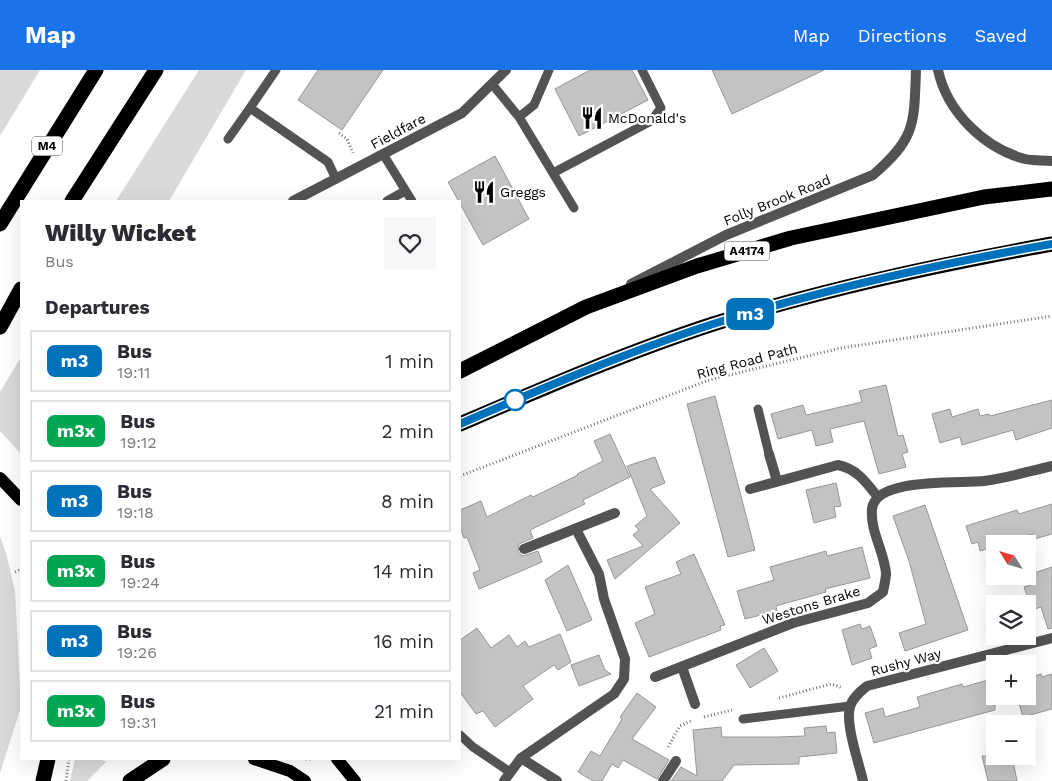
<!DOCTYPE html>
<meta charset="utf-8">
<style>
:root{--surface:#fff;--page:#f7f7f7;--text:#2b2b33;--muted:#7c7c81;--line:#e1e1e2;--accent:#1a73e8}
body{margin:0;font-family:"Work Sans",sans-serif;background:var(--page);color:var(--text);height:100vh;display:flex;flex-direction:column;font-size:19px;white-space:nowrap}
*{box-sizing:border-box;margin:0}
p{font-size:16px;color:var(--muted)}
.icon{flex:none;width:28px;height:28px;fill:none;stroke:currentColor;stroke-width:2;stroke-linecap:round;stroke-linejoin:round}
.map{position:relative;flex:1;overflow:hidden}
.drawer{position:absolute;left:20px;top:130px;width:441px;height:560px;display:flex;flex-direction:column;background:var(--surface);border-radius:0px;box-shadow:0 5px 20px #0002}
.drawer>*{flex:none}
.badge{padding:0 10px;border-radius:8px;font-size:18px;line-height:32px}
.needle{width:32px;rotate:307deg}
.tools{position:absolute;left:986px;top:465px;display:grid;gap:10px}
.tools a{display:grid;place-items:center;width:50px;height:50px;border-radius:0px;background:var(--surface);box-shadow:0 5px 20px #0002;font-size:25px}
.map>.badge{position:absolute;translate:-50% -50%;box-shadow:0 0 0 2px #fff}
h2{padding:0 25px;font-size:19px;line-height:45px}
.round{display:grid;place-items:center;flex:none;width:52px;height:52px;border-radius:0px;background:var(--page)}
.overview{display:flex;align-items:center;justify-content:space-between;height:85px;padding:0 25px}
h1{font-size:24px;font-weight:800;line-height:38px}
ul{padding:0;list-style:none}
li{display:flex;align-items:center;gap:15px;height:62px;margin:0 10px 8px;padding:0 15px;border:2px solid var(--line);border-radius:0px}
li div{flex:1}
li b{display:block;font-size:19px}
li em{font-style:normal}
li .badge{min-width:55px;font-weight:700;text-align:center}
header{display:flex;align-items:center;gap:30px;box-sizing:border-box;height:70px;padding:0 25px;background:var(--accent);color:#fff}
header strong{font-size:24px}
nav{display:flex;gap:28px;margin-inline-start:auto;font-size:18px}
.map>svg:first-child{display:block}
.green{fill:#dadada}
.building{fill:#c3c3c3;stroke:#979797}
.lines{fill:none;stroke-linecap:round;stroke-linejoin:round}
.path{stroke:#757575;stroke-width:3;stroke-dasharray:1 2.5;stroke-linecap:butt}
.lane{stroke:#535353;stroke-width:9}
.street{stroke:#535353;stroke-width:10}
.primary{stroke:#000;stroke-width:12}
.highway{stroke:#000;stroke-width:15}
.line-casing{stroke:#fff;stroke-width:11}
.line{stroke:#0072bc;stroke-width:8}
.stop-dot{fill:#fff;stroke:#0072bc;stroke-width:2.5}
.labels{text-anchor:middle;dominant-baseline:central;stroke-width:4.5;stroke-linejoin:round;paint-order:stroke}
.shield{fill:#fff;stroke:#4c4c4c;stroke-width:1}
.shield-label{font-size:12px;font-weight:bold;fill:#000}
.poi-label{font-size:14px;fill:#000;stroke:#fff;text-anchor:start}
.street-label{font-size:14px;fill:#000;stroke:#fff}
</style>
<header>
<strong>Map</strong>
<nav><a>Map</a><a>Directions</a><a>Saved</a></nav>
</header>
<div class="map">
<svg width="1052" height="711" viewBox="0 0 1052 711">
<rect width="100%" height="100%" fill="#fff"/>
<path class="green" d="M0,0H40L0,66Z
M199,0H246L169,131H116Z
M21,287V384L0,361V322Z
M0,466L6,483L15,521L21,637L0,703Z
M75,689H101L106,692L87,711H70Z"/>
<path class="building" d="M318,0H383L342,60L298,30Z
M590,0H632L648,30L579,66L555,19Z
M712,0H824L732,44Z
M495,86L529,149L483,175L448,112Z
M886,315L898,366L903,365L908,382L902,384L906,397L879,404L864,351L830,359L833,372L816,376L812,360L778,369L771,344L803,335L806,345L862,332L859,321Z
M715,326L755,480L728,487L687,334Z
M1052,330V358L1016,370L1013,360L962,375L960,367L940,373L932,344L950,339L952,347L978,339L980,346L989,344L990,346Z
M610,364L630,407L583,430L585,434L530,460L533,468L519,474L518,482L523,486L538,481L542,492L479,519L473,503L480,500L467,467L464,468L460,457V440L481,431L487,447L531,425L533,427L578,405L577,404L603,391L594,371Z
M655,387L665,413L650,419L680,453L615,509L607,490L643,476L633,465L639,460L635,456L647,446L627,396Z
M836,413L841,436L834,437L836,447L814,453L806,420Z
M1052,434V464L1034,469L1033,464L995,474V476L980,481L978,472L972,474L966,456L1017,440L1019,444Z
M925,435L968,560L905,581L899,563L926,554L909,491L893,446Z
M862,477L870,508L825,519L826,522L776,536L777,541L745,549L737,521L774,510L770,497L826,481L827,486Z
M694,484L725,555L720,556L721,560L649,587L635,553L655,544L645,517L681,504L676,492Z
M568,495L592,550L567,561L545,510Z
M1052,497V558L1048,559L1041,537L1032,540L1024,517L1034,514L1031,504Z
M860,554L862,559L870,556L877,576L869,579L872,588L852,595L842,560Z
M477,558L491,578L509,565L517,577L525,571L529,577L560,564L571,592L558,600L554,595L523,616L533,629L495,657L483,641L476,644L460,622V570Z
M764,578L778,601L750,618L736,595Z
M599,585L605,600L611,604L579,616L571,595Z
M1041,604L1042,607L1052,604V639L1023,647L1017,626H1028V608Z
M992,609L995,621V640L874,673L865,643L883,638L885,647L920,637L917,627L962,614L963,617Z
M637,623L656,637L632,669L669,690L657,709L623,690L618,698L612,694L602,711H593L578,702L591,681L600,686L622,649L620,647Z
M826,656L827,663L835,662L837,683L799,687V694L734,695L722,711H671L681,697L697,706L693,660L721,657L722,667H778L805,666L804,658Z
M982,686H1012L1017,711H988Z"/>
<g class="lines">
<path class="path" d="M339,63L347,69L353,83
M460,406L709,310L841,278L1052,246
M15,502L21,499
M779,628L831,614L843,618
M704,647L732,640
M668,677L680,656L693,650
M306,689H311
M66,711L69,689"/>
<path class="lane" d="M276,0L250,38L328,92L336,109
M492,14L519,47L574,138
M519,47L534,35L549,0
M228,69L250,38
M383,84L412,131
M553,103L651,51L661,38L642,0
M387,131L405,121
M758,339L769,384
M743,649L850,636
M460,665L473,677L510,702"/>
<path class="street" d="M938,0C947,42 984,78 1025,89C1033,91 1044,90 1052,91
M293,131L462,43L506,0
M631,214L726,165L873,105C916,68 914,54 916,0
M769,384L777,411
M750,419L838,395C857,399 866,412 877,426
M524,479L615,443
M682,597L695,634
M655,607L793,553L868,533L883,522C884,516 886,509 886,503C884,481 870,461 872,439C875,407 960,414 984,411C1007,408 1030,401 1052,396
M521,688L557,711
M504,711L521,688L614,624L624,609L625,589L604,529L599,504L576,459
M663,711L676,691
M863,711C859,693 845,654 850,637C852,628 861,621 867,616L1052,568"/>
<path class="primary" d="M0,408L21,430
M254,689L290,701L305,711
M337,689L355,711"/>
<path class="highway" d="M72,131L156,0
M0,154L96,0
M0,257L21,219
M460,301L586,237L697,196L791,168L984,127L1052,119
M460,354C544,318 627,282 713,254C824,219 938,195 1052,174
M43,711L48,689
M130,711L163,689"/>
</g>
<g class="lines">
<defs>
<path id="line" d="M460,354C543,318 627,282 713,254C824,219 938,194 1052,174"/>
</defs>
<use href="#line" class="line-casing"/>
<use href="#line" class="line"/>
</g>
<defs>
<symbol id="restaurant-bare" viewBox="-9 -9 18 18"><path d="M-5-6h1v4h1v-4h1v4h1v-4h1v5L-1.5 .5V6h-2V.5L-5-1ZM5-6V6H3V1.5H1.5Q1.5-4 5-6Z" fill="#000" stroke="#fff" stroke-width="2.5" paint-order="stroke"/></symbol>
</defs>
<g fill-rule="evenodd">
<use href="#restaurant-bare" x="576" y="32" width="32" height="32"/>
<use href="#restaurant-bare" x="468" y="106" width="32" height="32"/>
</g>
<circle class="stop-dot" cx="515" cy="330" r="10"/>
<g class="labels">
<g class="shield">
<rect x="32" y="66.5" width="30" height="19" rx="4"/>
<rect x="724.5" y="171.5" width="45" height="19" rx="4"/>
</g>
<g class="shield-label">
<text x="47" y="76">M4</text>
<text x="747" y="181">A4174</text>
</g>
<g class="poi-label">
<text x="608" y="48">McDonald's</text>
<text x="500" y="122">Greggs</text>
</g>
<g class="street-label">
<text transform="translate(398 61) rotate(-28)">Fieldfare</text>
<text transform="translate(777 130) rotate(-22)">Folly Brook Road</text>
<text transform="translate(747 291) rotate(-15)">Ring Road Path</text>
<text transform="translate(811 535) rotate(-17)">Westons Brake</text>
<text transform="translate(906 592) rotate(-15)">Rushy Way</text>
</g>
</g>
</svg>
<div class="tools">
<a><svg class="needle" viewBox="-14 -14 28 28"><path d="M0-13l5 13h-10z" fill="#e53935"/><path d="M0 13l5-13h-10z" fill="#7c7c81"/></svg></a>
<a><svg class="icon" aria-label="layers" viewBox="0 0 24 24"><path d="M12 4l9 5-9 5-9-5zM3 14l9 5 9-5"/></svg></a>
<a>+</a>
<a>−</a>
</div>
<b class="badge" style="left:750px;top:244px;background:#0072bc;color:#fff">m3</b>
<section class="drawer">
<div class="overview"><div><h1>Willy Wicket</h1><p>Bus</p></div><a class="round"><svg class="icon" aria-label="heart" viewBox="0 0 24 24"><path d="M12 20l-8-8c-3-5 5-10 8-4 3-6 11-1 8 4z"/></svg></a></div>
<h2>Departures</h2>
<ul>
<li><span class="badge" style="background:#0072bc;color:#fff">m3</span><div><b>Bus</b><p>19:11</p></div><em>1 min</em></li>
<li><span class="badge" style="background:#00a651;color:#fff">m3x</span><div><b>Bus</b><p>19:12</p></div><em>2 min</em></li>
<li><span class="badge" style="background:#0072bc;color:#fff">m3</span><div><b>Bus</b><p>19:18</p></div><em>8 min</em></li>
<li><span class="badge" style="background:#00a651;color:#fff">m3x</span><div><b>Bus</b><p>19:24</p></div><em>14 min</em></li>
<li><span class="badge" style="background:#0072bc;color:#fff">m3</span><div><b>Bus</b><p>19:26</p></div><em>16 min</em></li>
<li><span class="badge" style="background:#00a651;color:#fff">m3x</span><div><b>Bus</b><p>19:31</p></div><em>21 min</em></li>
</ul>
</section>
</div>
